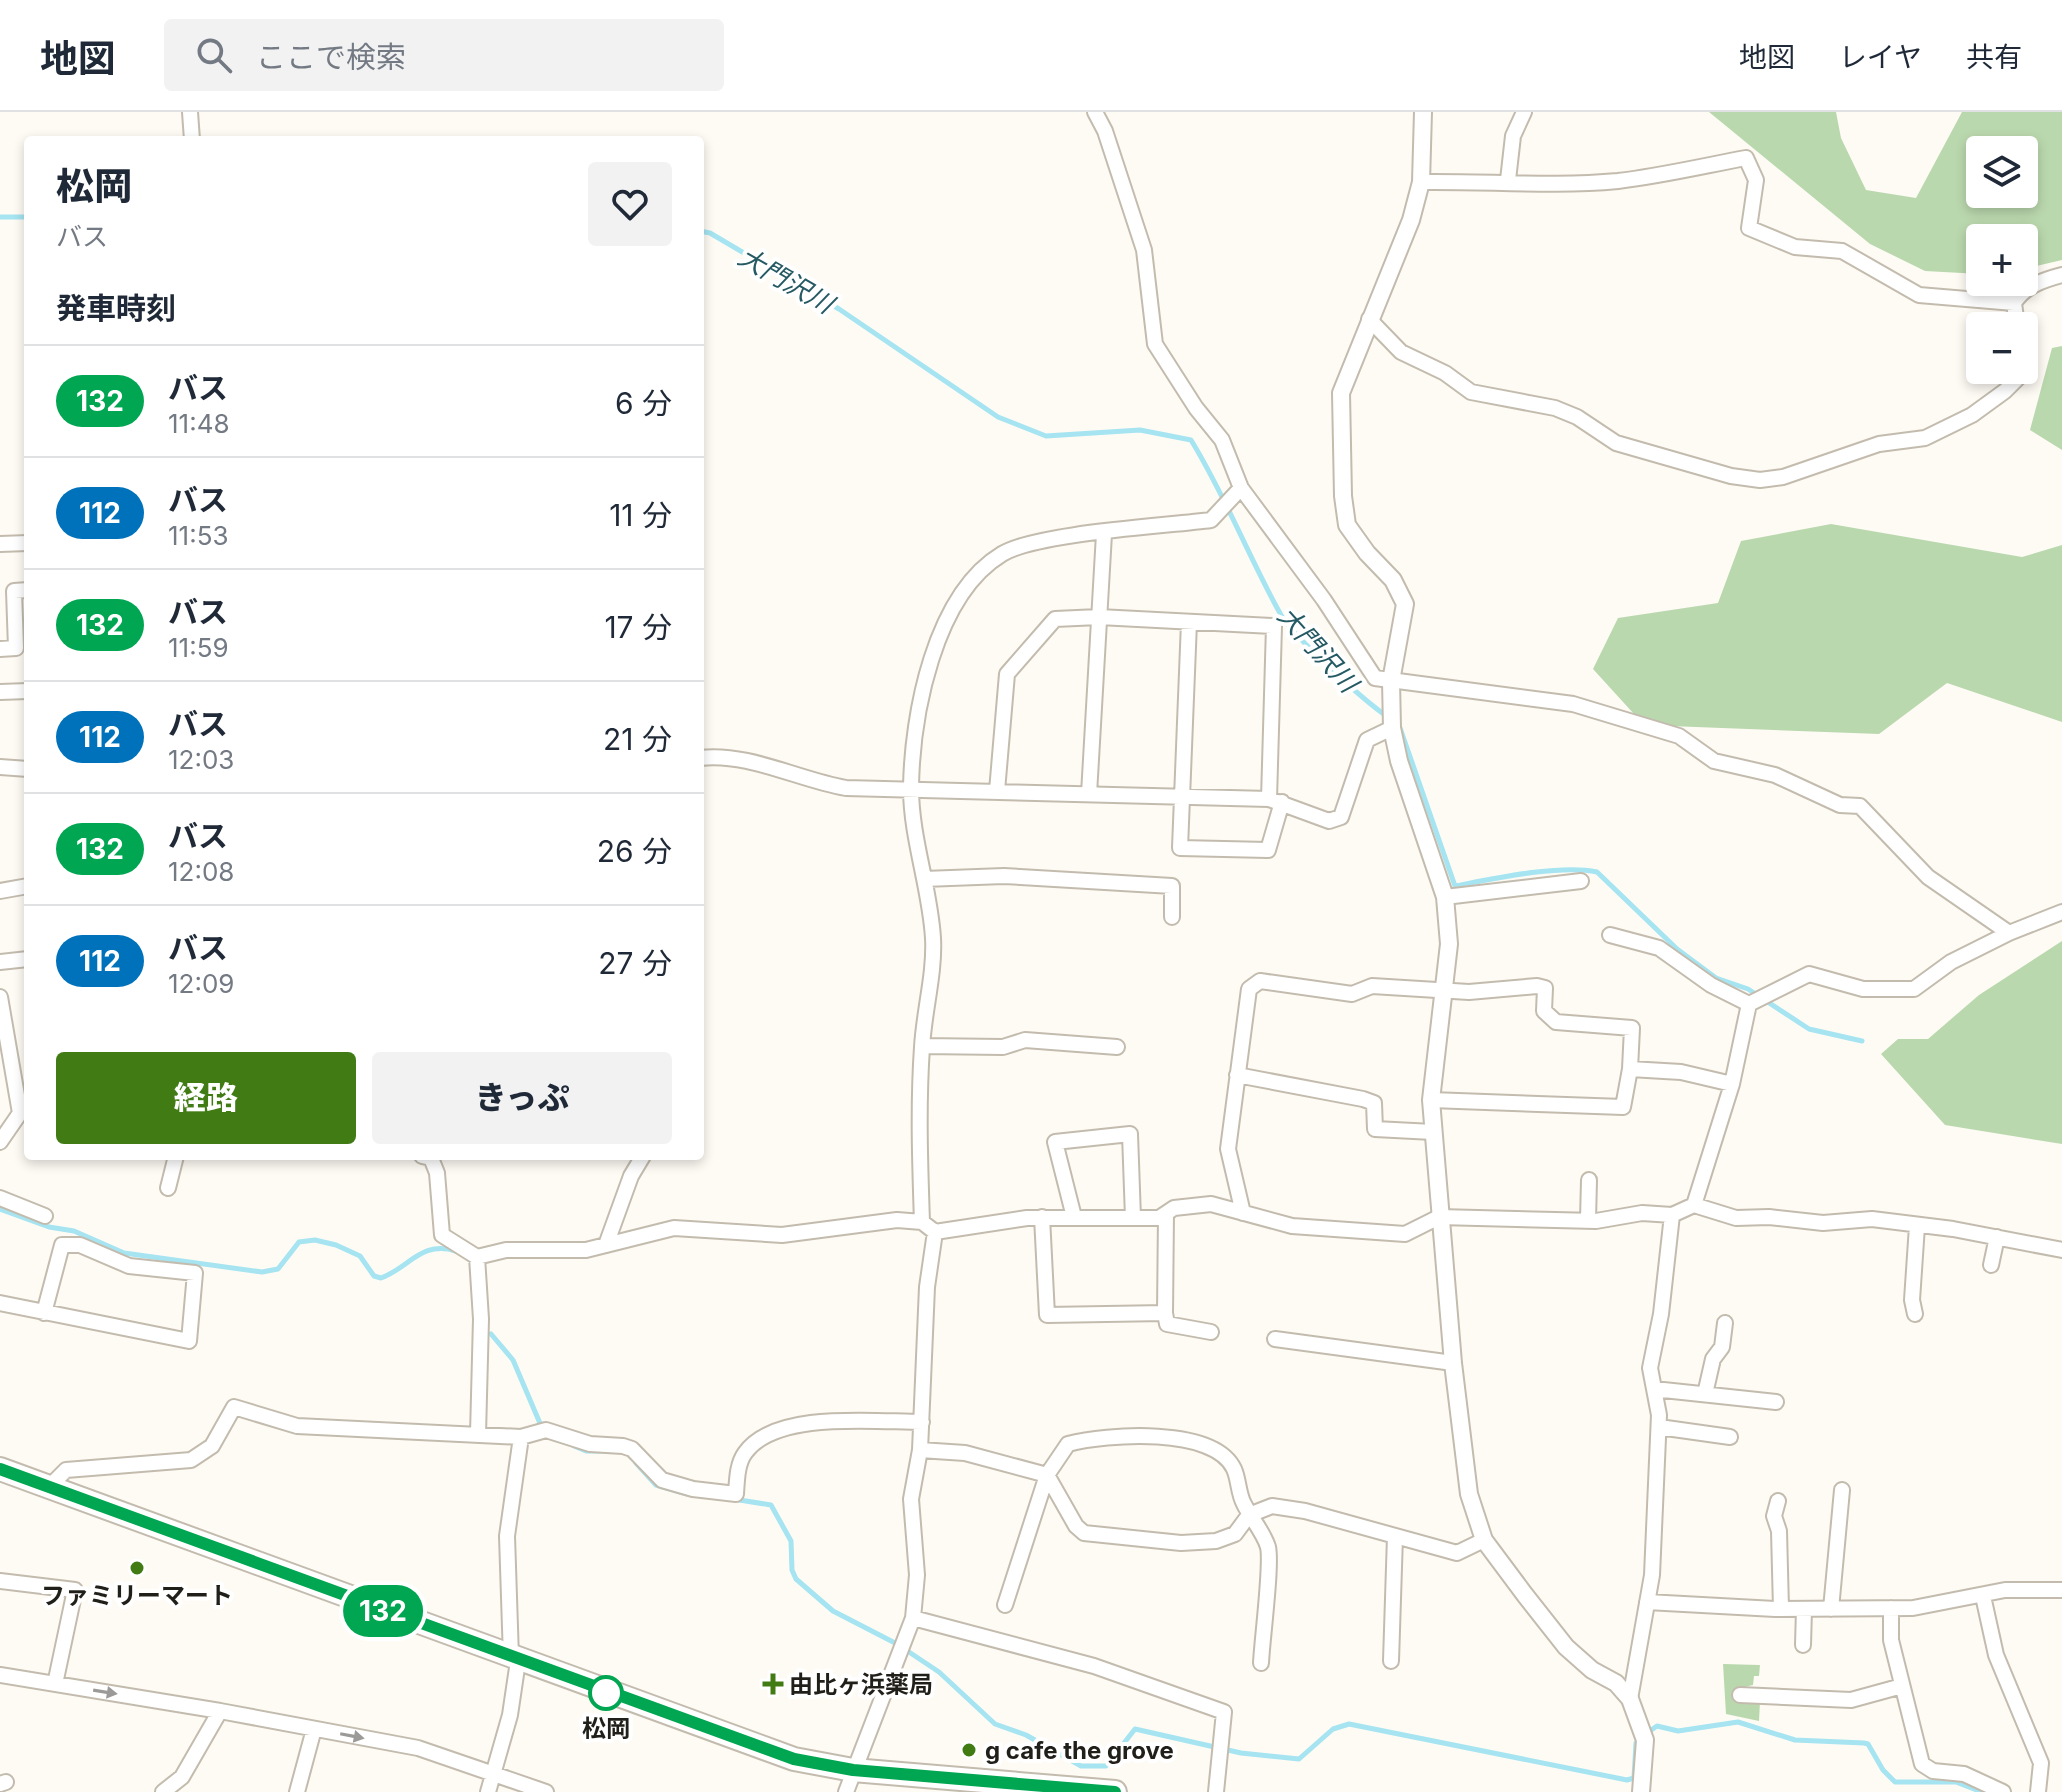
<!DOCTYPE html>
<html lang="ja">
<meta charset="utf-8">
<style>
:root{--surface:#fff;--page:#f2f2f3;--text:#1f2937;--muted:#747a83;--line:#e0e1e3;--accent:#407b14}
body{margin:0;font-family:Inter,"Noto Sans JP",sans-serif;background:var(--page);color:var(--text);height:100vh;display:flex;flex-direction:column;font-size:30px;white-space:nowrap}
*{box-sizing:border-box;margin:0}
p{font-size:26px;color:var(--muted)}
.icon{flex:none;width:44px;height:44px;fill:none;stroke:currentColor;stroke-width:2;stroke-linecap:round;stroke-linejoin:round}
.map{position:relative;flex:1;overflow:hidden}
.drawer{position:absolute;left:24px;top:24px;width:680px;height:1024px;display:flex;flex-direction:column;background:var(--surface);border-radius:8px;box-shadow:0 4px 12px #0003}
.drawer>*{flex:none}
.badge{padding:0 16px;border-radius:26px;font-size:28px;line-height:52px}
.fabs{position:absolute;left:1966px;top:24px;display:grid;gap:16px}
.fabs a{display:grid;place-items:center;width:72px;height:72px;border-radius:8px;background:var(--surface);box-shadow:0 4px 12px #0003;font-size:40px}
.map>.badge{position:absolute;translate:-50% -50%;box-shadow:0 0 0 4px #fff}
h2{padding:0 32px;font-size:30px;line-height:72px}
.round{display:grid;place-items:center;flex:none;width:84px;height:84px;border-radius:8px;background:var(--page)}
.headline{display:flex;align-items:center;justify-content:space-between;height:136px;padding:0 32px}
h1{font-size:38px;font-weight:800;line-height:60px}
.action{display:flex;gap:16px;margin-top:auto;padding:16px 32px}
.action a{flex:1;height:92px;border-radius:8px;background:var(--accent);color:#fff;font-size:32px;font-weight:800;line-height:92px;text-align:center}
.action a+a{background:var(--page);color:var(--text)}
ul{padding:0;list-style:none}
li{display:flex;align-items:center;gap:24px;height:112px;padding:0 32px;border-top:2px solid var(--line)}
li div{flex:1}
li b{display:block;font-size:30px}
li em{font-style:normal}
li .badge{min-width:88px;font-weight:700;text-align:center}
header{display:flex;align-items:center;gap:48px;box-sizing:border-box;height:112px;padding:0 40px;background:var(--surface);border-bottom:2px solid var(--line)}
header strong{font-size:38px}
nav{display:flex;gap:44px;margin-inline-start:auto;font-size:28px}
.search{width:560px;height:72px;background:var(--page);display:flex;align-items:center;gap:20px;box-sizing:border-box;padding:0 28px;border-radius:8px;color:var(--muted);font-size:30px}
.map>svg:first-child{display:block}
.green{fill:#bad8ae;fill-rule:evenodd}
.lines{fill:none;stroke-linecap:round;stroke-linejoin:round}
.stream{stroke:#a5e4f0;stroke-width:5}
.minor-casing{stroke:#c3bcae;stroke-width:18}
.tertiary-casing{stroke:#c3bcae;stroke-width:20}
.trunk-casing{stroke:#c3bcae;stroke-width:26}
.minor{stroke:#fff;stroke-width:14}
.tertiary{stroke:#fff;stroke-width:16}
.trunk{stroke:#fff;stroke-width:22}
.oneway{fill:#9b9a98}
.line-casing{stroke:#fff;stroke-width:18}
.line{stroke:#00a651;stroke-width:12}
.poi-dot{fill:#407b14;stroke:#fff;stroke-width:3}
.stop-dot{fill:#fff;stroke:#00a651;stroke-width:4}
.labels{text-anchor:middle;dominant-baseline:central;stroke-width:8;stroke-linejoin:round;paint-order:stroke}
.poi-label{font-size:24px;font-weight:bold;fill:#211f1a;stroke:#fff;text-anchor:start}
.stop-label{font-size:24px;font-weight:bold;fill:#211f1a;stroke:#fff}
.water-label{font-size:26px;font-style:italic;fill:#255963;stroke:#fff}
</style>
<header>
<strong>地図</strong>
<div class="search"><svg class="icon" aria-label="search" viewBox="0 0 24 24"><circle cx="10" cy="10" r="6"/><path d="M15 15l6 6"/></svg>ここで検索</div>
<nav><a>地図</a><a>レイヤ</a><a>共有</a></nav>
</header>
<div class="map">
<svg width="2062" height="1680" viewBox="0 0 2062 1680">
<rect width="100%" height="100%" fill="#fefbf5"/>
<path class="green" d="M1709,0H1836L1841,26L1866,78L1916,86L1962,0H2062V148L2024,157V126H1980V162L1925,159L1870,132ZM2024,38V82H1980V38Z
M2062,234V338L2030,318L2052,236Z
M1831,412L2022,445L2062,433V610L1947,571L1879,622L1644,613L1593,557L1618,506L1718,491L1741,429Z
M2062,829V1032L1945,1013L1881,942L1898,927H1928L1979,883Z
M1723,1552L1760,1553L1759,1564H1754L1753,1573L1740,1576L1760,1590L1759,1609L1726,1602Z"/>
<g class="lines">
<path class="stream" d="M0,105H28
M700,119L710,121L839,197L998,305L1046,324L1140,318L1191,328C1226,385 1249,446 1281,503C1295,526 1364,589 1388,605
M1399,613L1455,774C1492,767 1560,752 1597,760L1677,837L1716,866L1748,877L1809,917L1862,929
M0,1097L49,1115L74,1119L124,1141L262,1160L278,1157L299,1130L315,1128L336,1133L360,1144L374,1164L381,1166C409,1156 421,1128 456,1139
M491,1222L513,1248L542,1316
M574,1334L586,1339H603
M636,1351L656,1373L687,1382
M733,1387L771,1393L791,1429L792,1458L796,1467L833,1499L897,1532L939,1560L995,1612L1026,1623L1081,1654H1106L1135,1617L1241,1641L1299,1647L1333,1617L1349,1612L1627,1668L1634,1666L1636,1631L1639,1628
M1647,1621L1657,1614L1678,1619L1738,1610L1795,1628L1864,1631L1868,1632L1883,1658L1895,1670H1956L1982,1680"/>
<defs>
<path id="minor" d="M190,0L192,28
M1095,0L1105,19L1144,138L1155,232L1196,296L1222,328L1241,376L1324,488L1375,566L1573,592L1679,624L1714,649L1775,663L1840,693L1860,694L1928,765L2009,821
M1508,68L1513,24L1524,0
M1421,70C1487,69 1553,75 1618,69C1661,64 1703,54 1746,46L1756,68L1749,116L1795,135L1842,139L1919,183L2014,191
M1369,207L1401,240L1445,261L1471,280L1555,296L1577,305L1616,331L1731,364L1760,368L1783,365L1879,332L1925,326L1972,303L2005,279L2018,266L2019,258
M2017,214L2014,191C2025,174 2043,168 2062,163
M1241,376L1211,408C1166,414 1036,421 1002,442C934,483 912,603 911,676C911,726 930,776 933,826C935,861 924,899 922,935C918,993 920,1052 922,1110L935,1120L1027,1106H1159L1174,1096L1211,1092L1292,1114L1405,1122L1439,1105L1596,1109L1642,1101L1672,1103L1694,1093L1732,972L1749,892
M0,432L28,431
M1189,510L1180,736L1268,738L1282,690
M0,537L16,536L14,479L28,478
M0,580L28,579
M700,646C748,640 799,668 846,676L1269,687L1329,709L1341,705L1367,628L1392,616
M0,655L28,657
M997,679L1007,562L1055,507L1099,505L1274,514L1269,687
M1089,682L1104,422
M924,767L1004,764L1172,774V805
M0,779L28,774
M1445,785L1581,769
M1610,823L1659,836L1711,873L1749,892
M0,850L28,847
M0,885L20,1001
M1749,892L1809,862L1863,877H1914L1951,850L2009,821L2062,800
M922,934L1003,935L1025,928L1117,935
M1237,963L1363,987L1374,991L1375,1017L1433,1020
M1431,988L1623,995L1630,957L1681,960L1732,972
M0,1030L20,1001L27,999
M422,1044L431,1046L437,1061L442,1123L477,1145L506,1138H586L674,1116L782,1123L897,1108L922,1110
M168,1076L176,1044
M0,1086L45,1104
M1694,1093L1736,1106L1769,1105L1823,1111L1872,1107L1953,1117L2062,1138
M1243,1101L1228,1037L1249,877L1260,869L1352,882L1372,874L1469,880L1537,874L1545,876L1544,899L1556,910L1632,916L1630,957
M1042,1105L1047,1203L1165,1201L1166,1102
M1074,1105L1055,1030L1130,1022L1133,1106
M1588,1108L1589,1068
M606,1133L631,1064L643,1044
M477,1145L481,1207L478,1322
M1991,1153L1997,1125
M0,1191L189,1229L195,1161L129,1154L80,1133H62L44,1201
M1165,1201L1167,1212L1211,1220
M1915,1202L1912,1188L1917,1114
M1275,1227L1453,1251
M1654,1277L1776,1290
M1705,1282L1713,1247L1722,1235L1725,1211
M1659,1315L1730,1325
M920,1338L965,1341L1047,1363L1068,1332C1106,1322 1214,1314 1234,1357C1239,1368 1238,1381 1244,1392C1251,1406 1264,1421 1268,1435C1272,1453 1262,1528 1261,1551
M49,1375L66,1358L191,1348L212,1334L234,1295L297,1314L521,1325L546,1318L590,1332L623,1334L632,1337L662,1368L693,1377L736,1382C737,1368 737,1352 745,1341C775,1298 876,1310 922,1310
M1778,1389L1774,1404L1779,1419L1781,1497
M0,1469L75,1478L55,1572
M1983,1484L1996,1543L2041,1651L2038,1680
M1647,1490L1775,1497L1913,1496L2005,1478H2062
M1005,1493L1047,1363L1076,1414L1084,1421L1181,1431L1216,1429L1235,1422L1249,1403L1272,1394L1305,1399L1457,1441L1484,1428
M1891,1496V1528L1922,1652L1933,1659L1964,1662L2003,1680
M1831,1497L1842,1378
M913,1506L1094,1554L1224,1600L1216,1680
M1803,1533L1804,1497
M511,1546L507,1424L521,1325
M1391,1549L1395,1424
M0,1563L220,1599L418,1636L546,1680
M1740,1583L1851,1588L1902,1574
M1630,1587L1652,1463L1659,1303L1650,1256L1661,1202L1672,1103
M0,1672L6,1670
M163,1680L182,1665L220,1599
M297,1680L314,1617
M488,1680L510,1603L518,1549
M846,1680L913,1506L917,1463L911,1387L920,1338L927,1175L935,1120"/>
<path id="tertiary" d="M1423,0L1421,70L1411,108L1341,281L1343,384L1347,413L1367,441L1393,468L1405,492L1391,569L1392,616L1399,649L1445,785L1449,832L1431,988L1453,1251L1469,1382L1484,1428L1525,1483L1566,1535L1592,1558L1616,1571L1630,1587L1645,1628L1641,1680"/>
<path id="trunk" d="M0,1357L794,1647L853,1658L1115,1680"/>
</defs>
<use href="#minor" class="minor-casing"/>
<use href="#tertiary" class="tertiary-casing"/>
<use href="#trunk" class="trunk-casing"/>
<use href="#minor" class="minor"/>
<use href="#tertiary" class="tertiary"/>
<use href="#trunk" class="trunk"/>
</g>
<defs><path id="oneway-solid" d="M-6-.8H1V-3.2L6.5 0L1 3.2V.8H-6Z" transform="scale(2)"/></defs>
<g class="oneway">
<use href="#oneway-solid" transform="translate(105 1580) rotate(9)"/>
<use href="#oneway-solid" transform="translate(352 1624) rotate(11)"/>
</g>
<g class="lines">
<defs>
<path id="line" d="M0,1357L794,1647L853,1658L1115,1680"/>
</defs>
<use href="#line" class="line-casing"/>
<use href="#line" class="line"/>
</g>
<g class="poi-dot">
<circle cx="137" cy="1456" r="8"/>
<path d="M769 1560h8v8h8v8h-8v8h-8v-8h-8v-8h8z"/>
<circle cx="969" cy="1638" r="8"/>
</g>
<circle class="stop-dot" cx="606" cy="1581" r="16"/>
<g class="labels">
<g class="poi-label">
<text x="137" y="1483" text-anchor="middle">ファミリーマート</text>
<text x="789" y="1572">由比ヶ浜薬局</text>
<text x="985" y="1638">g cafe the grove</text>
</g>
<g class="stop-label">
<text x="606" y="1616">松岡</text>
</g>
<g class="water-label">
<text transform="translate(786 168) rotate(30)">大門沢川</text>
<text transform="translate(1318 537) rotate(48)">大門沢川</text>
</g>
</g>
</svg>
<div class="fabs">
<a><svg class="icon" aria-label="layers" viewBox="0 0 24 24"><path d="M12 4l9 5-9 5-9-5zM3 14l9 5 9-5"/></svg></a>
<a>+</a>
<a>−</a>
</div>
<b class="badge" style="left:383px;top:1499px;background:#00a651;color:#fff">132</b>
<section class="drawer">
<div class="headline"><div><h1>松岡</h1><p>バス</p></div><a class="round"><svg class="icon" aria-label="heart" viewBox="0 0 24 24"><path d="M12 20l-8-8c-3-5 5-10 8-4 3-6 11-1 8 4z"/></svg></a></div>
<h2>発車時刻</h2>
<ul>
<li><span class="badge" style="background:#00a651;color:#fff">132</span><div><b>バス</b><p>11:48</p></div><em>6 分</em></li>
<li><span class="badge" style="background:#0072bc;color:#fff">112</span><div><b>バス</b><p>11:53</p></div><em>11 分</em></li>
<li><span class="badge" style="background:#00a651;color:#fff">132</span><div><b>バス</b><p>11:59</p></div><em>17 分</em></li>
<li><span class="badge" style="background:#0072bc;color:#fff">112</span><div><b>バス</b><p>12:03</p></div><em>21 分</em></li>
<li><span class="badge" style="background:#00a651;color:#fff">132</span><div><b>バス</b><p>12:08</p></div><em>26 分</em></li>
<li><span class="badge" style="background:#0072bc;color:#fff">112</span><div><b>バス</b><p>12:09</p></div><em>27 分</em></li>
</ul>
<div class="action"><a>経路</a><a>きっぷ</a></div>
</section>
</div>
